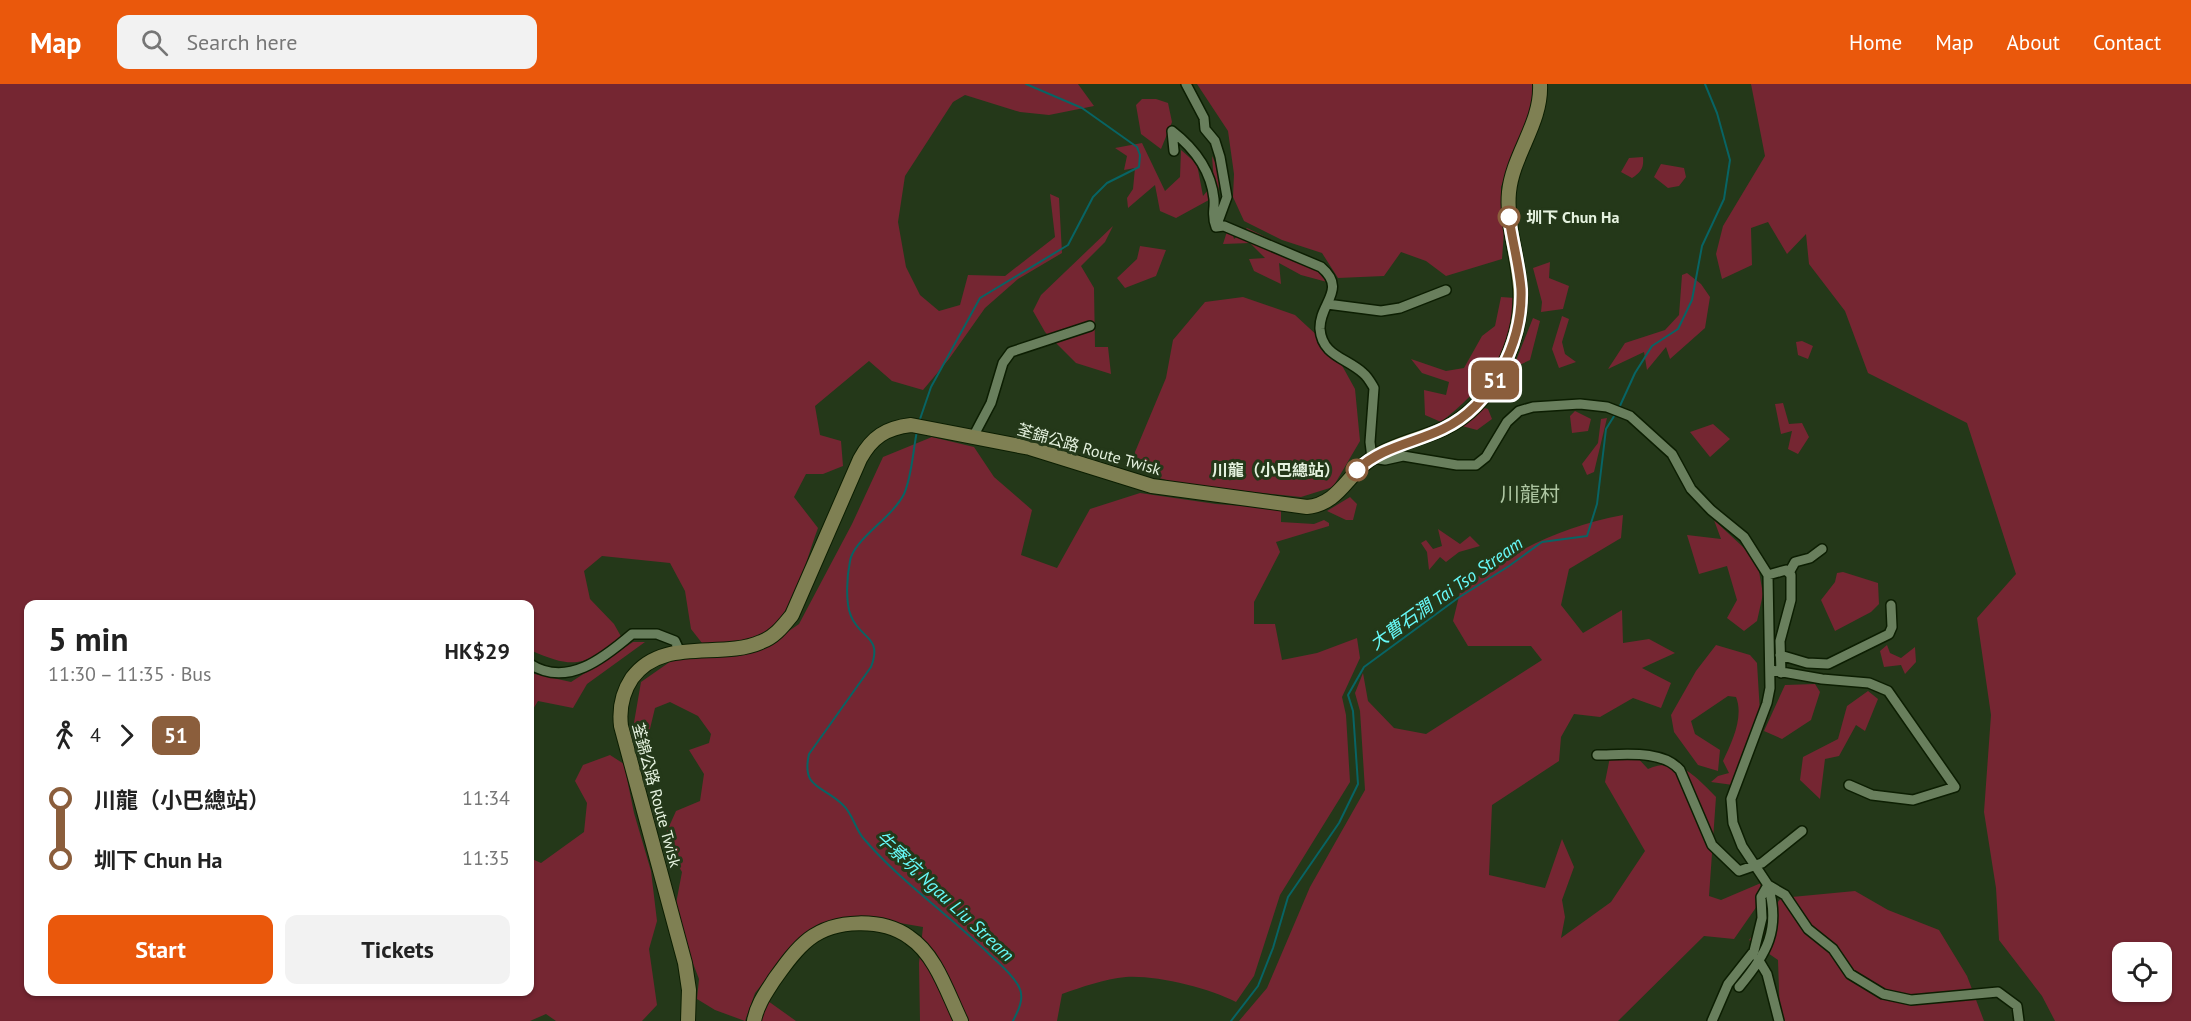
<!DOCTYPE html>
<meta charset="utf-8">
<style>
:root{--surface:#fff;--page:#f2f2f2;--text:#222;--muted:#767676;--accent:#ea580c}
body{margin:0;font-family:"PT Sans","Noto Sans TC",sans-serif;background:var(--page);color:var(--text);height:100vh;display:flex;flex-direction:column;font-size:22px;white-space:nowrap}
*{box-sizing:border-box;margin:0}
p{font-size:20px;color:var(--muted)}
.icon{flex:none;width:33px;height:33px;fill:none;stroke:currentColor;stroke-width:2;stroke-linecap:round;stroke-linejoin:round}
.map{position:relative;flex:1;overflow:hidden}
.side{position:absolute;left:24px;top:516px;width:510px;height:396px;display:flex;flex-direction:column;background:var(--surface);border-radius:12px;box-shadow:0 2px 4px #0004}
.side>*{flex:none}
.badge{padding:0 12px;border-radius:9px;font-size:21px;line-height:39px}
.buttons{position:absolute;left:2112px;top:858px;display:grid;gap:12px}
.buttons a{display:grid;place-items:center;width:60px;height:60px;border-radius:12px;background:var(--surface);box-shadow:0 2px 4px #0004;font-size:30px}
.map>.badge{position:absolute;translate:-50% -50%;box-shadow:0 0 0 3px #fff}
.legs{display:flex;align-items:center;gap:9px;height:66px;padding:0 24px;font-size:20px}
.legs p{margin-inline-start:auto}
.overview{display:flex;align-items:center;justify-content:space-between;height:102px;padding:0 24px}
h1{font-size:33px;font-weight:800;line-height:45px}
.cta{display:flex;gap:12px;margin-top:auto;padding:12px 24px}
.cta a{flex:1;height:69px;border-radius:12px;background:var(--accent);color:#fff;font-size:24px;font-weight:800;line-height:69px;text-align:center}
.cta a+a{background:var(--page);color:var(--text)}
ul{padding:0 24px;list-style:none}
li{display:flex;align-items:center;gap:21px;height:60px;font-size:22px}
li i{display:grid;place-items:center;width:9px;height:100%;margin:0 8px;background:currentColor}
li i::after{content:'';width:15px;height:15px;margin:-8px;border:4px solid;border-radius:50%;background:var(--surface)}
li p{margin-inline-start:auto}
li:first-child i{background:linear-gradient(#0000 50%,currentColor 0)}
li:last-child i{background:linear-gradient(currentColor 50%,#0000 0)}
header{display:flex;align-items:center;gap:36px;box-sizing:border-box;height:84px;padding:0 30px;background:var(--accent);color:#fff}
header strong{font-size:28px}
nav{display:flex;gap:33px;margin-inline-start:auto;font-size:21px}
.search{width:420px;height:54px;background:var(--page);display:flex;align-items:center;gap:15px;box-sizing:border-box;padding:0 21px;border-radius:12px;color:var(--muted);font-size:22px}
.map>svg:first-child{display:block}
.green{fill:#752632;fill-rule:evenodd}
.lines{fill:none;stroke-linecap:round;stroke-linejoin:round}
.stream{stroke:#086464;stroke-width:2}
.street-casing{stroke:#0c1e02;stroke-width:12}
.secondary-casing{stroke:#0c1e02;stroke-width:16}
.street{stroke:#697f5d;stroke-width:9}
.secondary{stroke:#7f8053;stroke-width:14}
.line-1-casing{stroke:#fff;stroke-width:14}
.line-1{stroke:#8b5e3c;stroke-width:9}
.stop-1-dot{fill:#fff;stroke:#8b5e3c;stroke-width:3}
.labels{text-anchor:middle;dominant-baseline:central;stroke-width:6;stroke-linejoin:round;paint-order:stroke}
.stop-label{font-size:16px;font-weight:bold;fill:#e5f2df;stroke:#243819;text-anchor:start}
.street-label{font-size:16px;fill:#e5f2df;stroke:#243819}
.water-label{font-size:18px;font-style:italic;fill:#67faf9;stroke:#243819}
.quarter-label{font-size:20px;fill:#afc7a3;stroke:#243819}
</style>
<header>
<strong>Map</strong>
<div class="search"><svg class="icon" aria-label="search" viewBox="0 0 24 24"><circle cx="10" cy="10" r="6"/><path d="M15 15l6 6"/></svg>Search here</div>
<nav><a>Home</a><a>Map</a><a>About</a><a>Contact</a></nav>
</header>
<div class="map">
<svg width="2191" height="937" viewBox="0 0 2191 937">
<rect width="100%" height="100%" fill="#243819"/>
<path class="green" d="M0,0H1078L1094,22L1049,31L1020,28L965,11L953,18L905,92L898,138L906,183L920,211L939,227L960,221L968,191L1005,192L1055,153L1050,110L1059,114L1062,169L1018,195L985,224L949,275L923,306L892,297L869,277L815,322L820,351L841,357L843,382L823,390H806L794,413L818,444C806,475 792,540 758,552C741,559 720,558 702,559L691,545L685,507L670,479L602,472L584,487L590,515L614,540L623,556C582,581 575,586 530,566V520H436L430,518L427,520H28V908H530V774L541,779L584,748L587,719L575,697L583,681L610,671L624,680L634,729L651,787L657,837L649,865L657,921L642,937H556L546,930L530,937H0Z
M1197,0H1533V14L1525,41L1501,103L1504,147L1502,175L1446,192L1426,177L1401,168L1384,192L1338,194L1322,169L1282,156L1244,137L1233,113L1234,90L1228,47Z
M1751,0H2191V937H2055L2042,912L1999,856L1996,804L1984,728L1991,631L1977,534L2016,490L1967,339L1868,289L1845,227L1809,180L1806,150L1787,170L1768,138L1751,144L1752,181L1722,195L1716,170L1723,142L1765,72ZM2122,868H2162V908H2122Z
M1142,15H1156L1168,19L1172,38L1161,65L1141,50L1136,21Z
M1142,59L1165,107L1180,93L1181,66L1197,80L1203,112L1214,99L1212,72L1220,88L1218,111L1176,134L1160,127L1155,101L1128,124L1127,114L1133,105L1135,84L1124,86L1127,72L1115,64Z
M1643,73C1644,84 1641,88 1632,94L1621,88L1629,74Z
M1661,80L1684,84L1686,93L1679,102L1668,104L1654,93Z
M1230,138L1234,155L1247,144L1303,171L1327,198L1301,191L1279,179L1281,200L1254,187L1249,175L1265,174L1250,159L1223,160Z
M1113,142L1105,158L1081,182L1094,204L1095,263H1108L1111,290L1076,279L1045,248L1033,227L1041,211Z
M1140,162L1166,166L1156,192L1125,204L1117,194L1137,175Z
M1550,178L1549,194L1569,202L1563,225L1541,228L1542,218L1533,184Z
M1687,189L1701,200L1710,213L1705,244L1670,275L1666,263L1647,286L1644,268L1608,285L1625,259L1665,246L1679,231L1682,191Z
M1243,213L1295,231L1334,267L1355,305L1360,357L1333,403L1301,413L1179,400L1137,387L1135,368L1166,294L1173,256L1205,218Z
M1501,213L1515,214C1512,270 1483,305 1441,338L1425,331L1424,306L1446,311L1449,298L1422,289L1411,275L1446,287L1464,284L1482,252L1495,242Z
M1562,232L1569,235L1562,258L1565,270L1576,278L1559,284L1552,265Z
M1533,234L1540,237L1530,276L1513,284Z
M1802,257L1813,262L1808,275L1798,271L1796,258Z
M1783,319L1789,340L1802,339L1809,353L1798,370L1788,365L1792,347L1781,350L1775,320Z
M1481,323L1488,325L1492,335L1477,346L1462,342Z
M1575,327L1591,335L1588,347L1572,349L1570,332Z
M1607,334L1594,388L1587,391L1582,380L1598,359L1601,335Z
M1713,340L1730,355L1710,373L1690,348Z
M932,353L974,363L994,393L1032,426L1021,471L1057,484L1090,425L1140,409L1216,420L1281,425V438L1314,440L1324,436L1329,439V442L1276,458L1280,468L1254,518V540H1275L1282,576L1317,569L1357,554L1360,574L1342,613L1346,631L1350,698L1280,811L1254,892L1236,918C1209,904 1156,891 1126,893C1104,895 1082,903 1062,910L1057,937H920L919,879L923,843L865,833L814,843L799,854L755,909L745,937L715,926L697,915L699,895L674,830L682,788L663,756L676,727L700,717L704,690L689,666L709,659L711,650L698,632L670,618L655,624L647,657L637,664L631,656L641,598L674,575L763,565L799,540L852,440L883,373Z
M1350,413L1357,420L1353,436H1346L1327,427Z
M1623,431L1621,454L1569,485L1561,521L1583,549L1622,526L1623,559L1649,555L1675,569L1642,584L1671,599L1661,624L1633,614L1600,633L1574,630L1561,653L1559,677L1492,721L1489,791L1545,804L1562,755L1574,783L1562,816L1565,833L1561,854L1611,818L1645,767L1605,698L1611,668L1634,670L1648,685C1679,672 1695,692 1716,713L1709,812L1721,816L1761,799L1757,822L1734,855L1704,852L1618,937H1239L1267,904L1310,803L1365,706L1360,627L1355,609L1363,589L1368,617L1394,644L1426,650L1542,576L1531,562H1468L1453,537L1461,504C1513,467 1560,443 1623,431Z
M1714,436L1757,476L1763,510L1757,537L1744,547L1727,534L1737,516L1727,482L1699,490L1687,451L1721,455Z
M1438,445L1460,460L1470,452L1480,462L1459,468L1446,478L1440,473L1429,486L1427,468L1421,459L1426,456L1433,465L1442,462Z
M1843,488L1878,499L1879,520L1871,528L1835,547L1821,516L1835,498L1837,489Z
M633,558H645L587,600L573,624L538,617L530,630V589L571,598Z
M1716,561L1750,571L1757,579L1760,629L1742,670L1733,701L1711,698L1718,692L1729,689L1723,677C1732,658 1744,633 1736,613L1728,612L1691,637L1695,650L1720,666L1718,687L1698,681L1674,648L1671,631L1696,587Z
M1887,561L1890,569L1901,574L1915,563L1916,578L1905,590L1901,581L1884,583L1880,567Z
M1815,600L1820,608L1811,636L1782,655L1764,647L1785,601Z
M1868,607L1878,615L1865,647L1856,641L1839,672L1825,675L1820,715L1800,696L1803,673L1838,655L1847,622Z
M1855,807L1888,826L1939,846L1967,892L1984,937H1780L1778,876L1749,856L1781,814Z
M768,917L796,937H760Z"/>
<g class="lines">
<path class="stream" d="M1619,324L1635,289L1652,262L1678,245L1692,216L1702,162L1724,115L1730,76L1717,29L1705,0
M919,338L931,303L980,214L1068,161L1093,113L1107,99L1139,83L1140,71L1137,63L1082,24L1026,0
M917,347C913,366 912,392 904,410C892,434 853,456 850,477C847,492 845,518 851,532C860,555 883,552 871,583L809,670C801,705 823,701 843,721C853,730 855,745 864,755C901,798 948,830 988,869C998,879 1013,890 1019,903C1025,914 1018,927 1013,937
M1231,937L1258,902L1273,864L1288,813L1339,739L1358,700L1353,627L1348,611L1364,583L1458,514L1509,482L1542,458L1587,452L1597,420L1606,345L1616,329"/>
<defs>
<path id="street" d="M1186,0L1204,34L1205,45L1215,57L1220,73L1227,113L1216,143
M1174,67L1172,47C1194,64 1211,86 1214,115C1215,126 1211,131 1216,143L1224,142L1321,183C1348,206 1319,219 1320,245C1322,272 1347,274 1363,289C1368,293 1371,299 1374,304L1370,358L1372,374L1385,376L1403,372L1457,381H1476L1486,373L1507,338L1519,327L1533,323L1580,320L1607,323L1630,332L1672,370L1691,405L1711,426L1744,453L1768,491L1770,604L1767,619L1731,715L1733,739L1742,762L1768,801L1785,811L1808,845L1833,865L1850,890L1883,910L1911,916L1998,908L2017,922L2019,937
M1327,220L1381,227L1400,224L1446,206
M973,353L991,319L1003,279L1011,268L1090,242
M1790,487L1795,478L1810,474L1822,465
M1768,491L1786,486L1791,491V516L1780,557L1781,589
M1780,571L1807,579L1828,580L1889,550L1892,543L1891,521
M530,580C567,604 604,574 632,550H657L675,557L680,568
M1771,586L1822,595L1869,599L1888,607L1955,703L1913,716L1872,711L1849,701
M1597,671C1622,671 1662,665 1680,686L1712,761L1739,787L1762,779L1802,747
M1758,875L1767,890L1779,937
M1739,903C1767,870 1781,845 1768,801
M1712,937L1728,900L1754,867L1762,834L1761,813L1768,801"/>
<path id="secondary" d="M688,937L689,906L685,879L621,642C619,625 622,609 632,594C663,552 720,576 761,558C775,553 783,542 792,531L860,375C872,353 886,344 911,341L1030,364L1152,402L1307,423C1340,420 1348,388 1374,373C1396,359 1422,355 1445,344C1494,320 1524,255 1520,203C1518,171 1506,140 1509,108C1513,70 1542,39 1540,0
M754,937C757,921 765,910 774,896C784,882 795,866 809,855C835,835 882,834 909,853C936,871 947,908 961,937"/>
</defs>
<use href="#street" class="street-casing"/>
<use href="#secondary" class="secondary-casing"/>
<use href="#street" class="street"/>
<use href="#secondary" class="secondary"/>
</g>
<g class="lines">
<defs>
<path id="line-1" d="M1357,386C1381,363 1414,359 1443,345C1492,322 1523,258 1521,205C1519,180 1512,157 1509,133"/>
</defs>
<use href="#line-1" class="line-1-casing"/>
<use href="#line-1" class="line-1"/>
</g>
<g class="stop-1-dot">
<circle cx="1509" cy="133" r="10"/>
<circle cx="1357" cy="386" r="10"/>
</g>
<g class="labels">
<g class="stop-label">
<text x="1526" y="133">圳下 Chun Ha</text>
<text x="1340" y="386" text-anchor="end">川龍（小巴總站）</text>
</g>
<g class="street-label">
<text transform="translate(1089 365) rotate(16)">荃錦公路 Route Twisk</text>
<text transform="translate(657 711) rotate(75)">荃錦公路 Route Twisk</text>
</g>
<g class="water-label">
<text transform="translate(1446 509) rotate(-35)">大曹石澗 Tai Tso Stream</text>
<text transform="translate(945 812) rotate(43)">牛寮坑 Ngau Liu Stream</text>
</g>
<g class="quarter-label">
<text x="1530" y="410">川龍村</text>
</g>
</g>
</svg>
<div class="buttons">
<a><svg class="icon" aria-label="locate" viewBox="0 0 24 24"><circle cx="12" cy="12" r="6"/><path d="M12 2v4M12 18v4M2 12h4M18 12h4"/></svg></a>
</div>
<b class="badge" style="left:1495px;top:296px;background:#8b5e3c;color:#fff">51</b>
<section class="side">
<div class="overview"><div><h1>5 min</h1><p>11:30 – 11:35 · Bus</p></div><b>HK$29</b></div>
<div class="legs"><svg class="icon" aria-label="walk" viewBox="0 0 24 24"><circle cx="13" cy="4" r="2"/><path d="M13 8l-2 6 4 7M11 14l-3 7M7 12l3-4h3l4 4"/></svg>4<svg class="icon" aria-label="forward" viewBox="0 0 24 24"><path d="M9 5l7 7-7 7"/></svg><b class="badge" style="background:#8b5e3c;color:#fff">51</b></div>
<ul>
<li><i style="color:#8b5e3c"></i><b>川龍（小巴總站）</b><p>11:34</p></li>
<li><i style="color:#8b5e3c"></i><b>圳下 Chun Ha</b><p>11:35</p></li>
</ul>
<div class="cta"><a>Start</a><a>Tickets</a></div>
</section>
</div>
